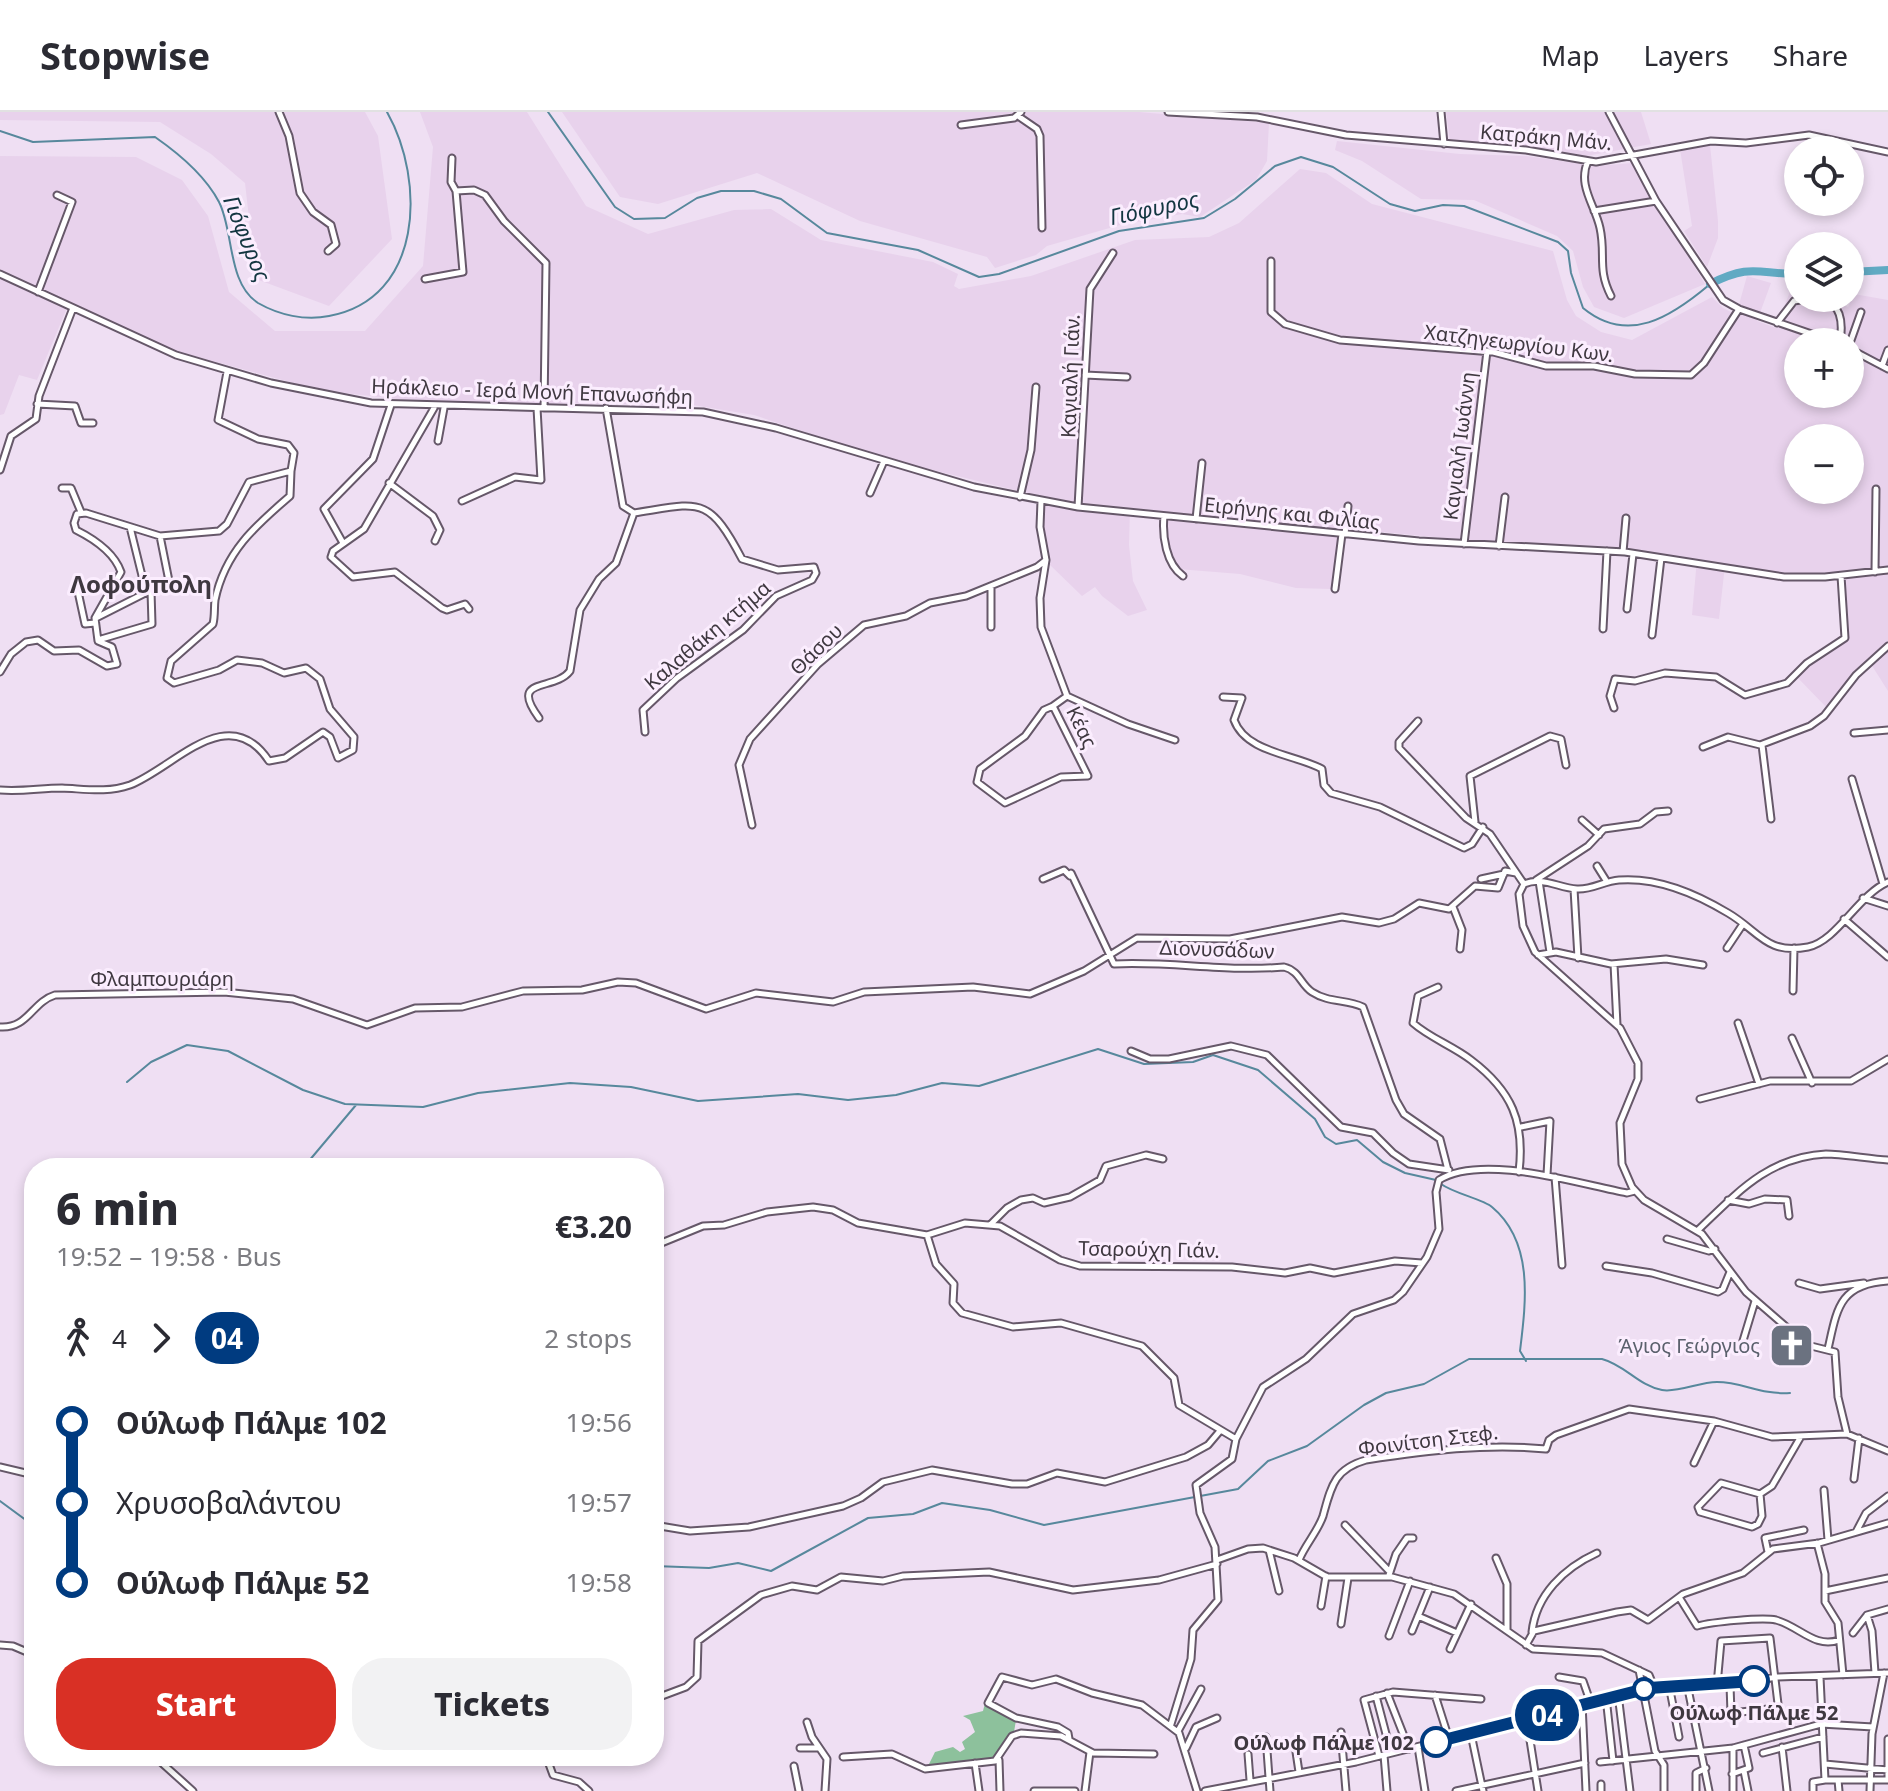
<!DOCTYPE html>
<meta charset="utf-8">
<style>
:root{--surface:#fff;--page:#f2f2f3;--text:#2b2b33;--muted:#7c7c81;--line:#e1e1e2;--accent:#d93025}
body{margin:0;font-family:"Noto Sans",sans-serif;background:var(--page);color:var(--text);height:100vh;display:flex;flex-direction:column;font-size:30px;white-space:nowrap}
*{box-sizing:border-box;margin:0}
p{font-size:26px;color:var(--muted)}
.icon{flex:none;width:44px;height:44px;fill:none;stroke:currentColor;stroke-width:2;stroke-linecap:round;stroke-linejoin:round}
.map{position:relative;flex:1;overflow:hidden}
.panel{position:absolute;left:24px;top:1046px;width:640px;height:608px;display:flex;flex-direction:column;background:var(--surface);border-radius:32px;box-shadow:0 4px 12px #0003}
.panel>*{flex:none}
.badge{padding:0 16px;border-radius:26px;font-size:28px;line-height:52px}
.controls{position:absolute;left:1784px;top:24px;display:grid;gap:16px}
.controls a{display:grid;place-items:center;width:80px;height:80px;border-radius:50%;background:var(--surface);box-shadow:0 4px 12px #0003;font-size:40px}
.map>.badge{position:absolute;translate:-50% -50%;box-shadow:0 0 0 4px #fff}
.legs{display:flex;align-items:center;gap:12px;height:88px;padding:0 32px;font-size:26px}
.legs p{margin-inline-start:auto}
.head{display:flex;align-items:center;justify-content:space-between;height:136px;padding:0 32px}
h1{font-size:44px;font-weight:800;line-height:60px}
.primary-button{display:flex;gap:16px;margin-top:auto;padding:16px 32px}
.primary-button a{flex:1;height:92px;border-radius:32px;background:var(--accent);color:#fff;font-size:32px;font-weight:800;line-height:92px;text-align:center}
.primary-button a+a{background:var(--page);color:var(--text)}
ul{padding:0 32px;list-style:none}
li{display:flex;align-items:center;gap:28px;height:80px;font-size:30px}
li i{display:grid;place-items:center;width:12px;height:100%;margin:0 10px;background:currentColor}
li i::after{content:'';width:20px;height:20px;margin:-10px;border:6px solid;border-radius:50%;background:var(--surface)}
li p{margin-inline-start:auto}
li:first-child i{background:linear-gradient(#0000 50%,currentColor 0)}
li:last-child i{background:linear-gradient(currentColor 50%,#0000 0)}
header{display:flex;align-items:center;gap:48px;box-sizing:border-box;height:112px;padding:0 40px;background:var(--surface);border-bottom:2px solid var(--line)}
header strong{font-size:38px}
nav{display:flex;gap:44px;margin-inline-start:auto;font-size:28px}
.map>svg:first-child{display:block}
.built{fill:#e8d2ec;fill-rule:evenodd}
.green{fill:#8dc19c}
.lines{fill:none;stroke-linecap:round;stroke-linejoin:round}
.stream{stroke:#57889c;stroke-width:2}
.river{stroke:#61aac3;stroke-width:8}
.minor-casing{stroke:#665869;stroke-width:9}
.minor{stroke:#fff;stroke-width:5}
.line-1-casing{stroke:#fff;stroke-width:18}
.line-1{stroke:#003b80;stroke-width:12}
.stop-1-dot{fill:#fff;stroke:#003b80;stroke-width:4}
.labels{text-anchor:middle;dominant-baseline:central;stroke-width:6;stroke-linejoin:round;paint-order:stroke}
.street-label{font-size:20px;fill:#3f3840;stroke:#fbedfe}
.worship-label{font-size:20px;fill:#5b616d;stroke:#fbedfe;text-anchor:end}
.stop-label{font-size:20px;font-weight:bold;fill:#3f3840;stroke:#fbedfe}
.water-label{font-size:22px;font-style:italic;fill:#133641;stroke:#fbedfe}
.quarter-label{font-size:24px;font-weight:bold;fill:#3f3840;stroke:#fbedfe}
</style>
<header>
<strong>Stopwise</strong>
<nav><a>Map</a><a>Layers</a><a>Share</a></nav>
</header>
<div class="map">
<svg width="1888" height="1679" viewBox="0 0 1888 1679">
<rect width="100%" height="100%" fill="#efdff3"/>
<path class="built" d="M0,0H365L378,24L392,127L329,194L256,167L245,71L211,42L160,10L0,8Z
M420,0H527L586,94L648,122L734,98L771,97L821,128L933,150L958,162L954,174L959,177L1031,164L1135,128L1209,125L1239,111L1300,57L1326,61L1372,92L1553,139L1567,188L1576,204L1601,220L1632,228L1712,185L1723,196L1739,204L1742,197L1738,196L1747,164L1771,171L1757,209L1776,216L1794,169H1798V186H1828L1848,195L1854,182L1888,188V579L1869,549L1827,596L1797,565L1847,525L1842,460L1791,463L1725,453L1719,507L1692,503L1697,447L1608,435L1485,430L1341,416L1331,477L1296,476L1240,462L1178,457L1167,430V400L1130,396L1129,433L1133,469L1147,498L1128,504L1102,484L1095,475L1082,484L1049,452L1042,401L1044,385L883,346L754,303L693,293L422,290L319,278L176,239L69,191L37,268L19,263L4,302L0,303V44L136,45L182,68L208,104L229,180L275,219H365L423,154L433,35ZM1798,230H1850V282H1798ZM1798,326H1850V378H1798Z
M562,0H1139L1269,11L1267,49L1256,68L1200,105L1182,102L1120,113L1047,134L1036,143L995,156L987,145L860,109L757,61L658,92L620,85Z
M1446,0H1641L1651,32L1581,45L1459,30L1450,29Z
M1337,29L1460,42L1526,44L1597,54L1632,51L1705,172L1624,206L1594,195L1583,175L1573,139L1557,124L1474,88L1421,87L1362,49L1335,38Z
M1710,33L1718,109V126L1707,155L1684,119L1692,114L1680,37Z"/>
<path class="green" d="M986,1587V1592L1016,1608L1014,1620L996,1645L928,1654L935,1640L953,1635L960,1640L965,1637L962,1630L975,1620L970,1608L963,1604L983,1599Z"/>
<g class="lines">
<path class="stream" d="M548,0L615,95L634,107L665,106L697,86L721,79H754L781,87L827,121L918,138L979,165L999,162L1119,119L1204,106L1235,87L1275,54L1301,45L1333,55L1390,92L1415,99L1443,93L1464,94L1558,130L1568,139L1571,161L1583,196C1628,233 1671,205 1709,173
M0,19L33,30L155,25C178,41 206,65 219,90C234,119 227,171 258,191C279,203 305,209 329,204C423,187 426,69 387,0
M127,970L151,950L187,933L228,939L303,978L345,992L423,995L478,981L570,971L631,975L698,989L798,982L848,988L896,983L942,971L979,974L1098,937L1144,952L1193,950L1213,943L1258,958L1315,1007L1325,1025L1336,1032L1357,1028L1383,1050L1405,1061L1436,1068
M303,1056L356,993
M1441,1072C1455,1082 1483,1087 1492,1095C1534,1130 1526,1190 1520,1239L1526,1249
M0,1389L34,1414
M654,1454L709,1456L738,1451L771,1459L868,1406L913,1402L942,1391L990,1398L1044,1413L1238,1377L1268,1349L1307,1334L1364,1293L1386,1281L1424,1272L1469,1247H1602C1625,1253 1639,1274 1662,1278C1678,1281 1699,1270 1717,1270C1743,1270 1760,1283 1790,1281"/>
<path class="river" d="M1850,160L1888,158
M1710,172C1752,151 1757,162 1798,162"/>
<defs>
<path id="minor" d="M279,0L289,24L300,81L313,100L331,113L336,132L328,139
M1168,0L1257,5L1346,23L1526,38L1596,50L1711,29L1746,31L1809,23L1888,40
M1441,0L1444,32
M1609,0L1656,89L1723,188L1739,197L1835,230
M1018,4L1037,17L1040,24L1042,116
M961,13L1014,6L1021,0
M452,46L451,70L456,79
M1588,49C1577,73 1595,93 1600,116C1606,143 1597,157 1611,184
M1594,99L1656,89
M1271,149V200L1285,212L1340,228L1493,240L1546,254H1594L1635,262L1691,263L1704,251L1739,197
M0,162L176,243L271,271L371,291L703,300L776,316L974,375L1078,395L1419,429L1625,440L1784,465H1825L1888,458
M425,167L463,160L456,79L474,78L485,83L504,109L546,151L544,296
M38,180L72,90L57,83
M1777,211L1794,189C1831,182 1846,193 1840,230
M1850,231L1861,200
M1850,237L1888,257
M1882,254L1888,238
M1085,263L1127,265
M37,292L75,294L81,311H93
M434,296L364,417L333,439L331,445L353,465L395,460L442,496L447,498L465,492L469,497
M606,296L623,394L634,401C699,391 708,382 742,447L778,458L814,455L816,461L812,468L776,484L743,518L677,566L643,598L645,620
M438,329L444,296
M0,358L11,324L36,307L39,284L73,196
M389,371L433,404L440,418L435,429
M62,376H71L81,400
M870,381L884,349
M1020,385L1031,338L1036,275
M462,389L515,365L541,368L537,296
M1041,389L1040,415L1046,448L1040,486L1041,515L1067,584
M1078,395L1090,177L1113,141
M1164,404C1162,424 1166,452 1183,464
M1196,407L1202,351
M130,415L146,480
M1345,422L1348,394
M343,431L324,397L373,347L391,293
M1464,432L1487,239
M1499,434L1505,385
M1623,440L1626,406
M1875,460L1876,377
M991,474V515
M77,475L85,512L95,511
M1335,477L1342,422
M1627,497L1633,442
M96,506L169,469L160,424
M1603,517L1607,439
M1652,523L1661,446
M98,528L152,512L151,479
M0,560L11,542L26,530L38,528L54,539L79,538L107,554L117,552L112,535L98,529L95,506L121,460C114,440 94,427 76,418L74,411L77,402L86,401L160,424L219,419L227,412L249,370L291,359L294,341L288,333L258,327L218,308L227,260
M1067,584L1128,612L1175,628
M1223,585L1242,586L1234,608C1246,641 1295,642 1322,657L1324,673L1331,681L1380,695L1464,736L1472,732L1483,715
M1053,594L1044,598L1025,624L980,657L977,670L1005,691L1061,665L1088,664L1053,594L1067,584
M1614,596L1610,584L1615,567L1635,569L1665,561L1716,565L1745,583L1787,571L1807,551L1845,526L1841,464
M539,606C508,564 554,580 570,559L580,498L599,467L616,451L634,401
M1418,609L1399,630V636L1466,706L1490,722L1524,772
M1854,621L1888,618
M1762,633L1771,707
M1703,635L1728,625L1760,633L1810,614L1824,604L1856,563L1888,534
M1852,667L1883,772
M0,678C21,680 41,676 62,676C86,677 107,681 130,673C174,656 228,587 269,649L285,646L323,620L330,625L338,646L353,638L354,625L330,597L320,567L306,556L284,561L262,551L237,548L219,558L174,571L167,566L171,549L213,512C215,504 214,496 215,488C225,440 255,414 290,384L291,359
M1582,708L1599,723
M1475,710L1470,664L1550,624L1561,627L1566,653
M752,713L739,653L750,627L818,552L864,513L906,504L930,491L966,484L1037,455L1046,448
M1597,754L1607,770
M1043,767L1064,758L1070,764L1071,761L1114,852C1170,849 1227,860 1284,855C1300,859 1300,872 1312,880C1329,891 1346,887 1363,895L1396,988L1404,1002L1440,1027L1448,1058
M1481,767L1504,762
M1536,768L1588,734L1604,717L1640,712L1656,700L1668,699
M1539,769L1550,840
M1524,772L1519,782L1523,814L1535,840L1620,916L1638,951V967L1620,1011L1622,1052L1632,1075L1644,1088L1702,1122L1746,1180L1807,1233L1835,1240L1838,1285L1847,1322
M1524,772C1543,764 1558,776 1577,777C1592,778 1604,769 1619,768C1658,765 1695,781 1728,801C1759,819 1766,843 1808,835C1837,829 1858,783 1888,770
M1574,777L1578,846
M1863,786L1888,794
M1453,795L1462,818L1460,837
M1844,807L1888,845
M1727,836L1743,812
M1538,843L1556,840L1611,852L1666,847L1703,853
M1614,852L1617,913
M1438,875L1418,884L1413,911C1430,926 1453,934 1471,948C1512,979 1525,1010 1519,1060
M1793,879L1794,836
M1738,911L1759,972
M0,915C28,917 32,890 55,883L224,880L293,887L367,913L415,896L462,895L523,879L582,878L618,870L636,871L706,897L756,881L833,890L864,880L973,875L1030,882L1084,859L1137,826L1230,827L1342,805L1379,811L1394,807L1419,791L1449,797L1475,774L1498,776L1505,759L1516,761
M1792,926L1812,971
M1131,939L1150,947H1169L1231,934L1267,943L1341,1015L1373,1021L1393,1041L1409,1052L1449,1058
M1700,987L1770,969H1851L1888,947
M1521,1015L1550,1009L1547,1063
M1555,1065L1562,1153
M1728,1088L1749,1092L1765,1087L1787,1088L1789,1104
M990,1113L1007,1096L1021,1088L1033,1086L1044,1091L1070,1085L1100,1068L1106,1054L1146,1043L1163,1047
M1697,1119C1737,1081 1768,1045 1826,1042C1842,1042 1870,1047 1888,1048
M927,1123L936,1152L954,1172L953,1191L962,1201L1013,1215L1061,1211L1142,1234L1174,1266L1179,1293L1236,1327
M1667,1127L1709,1139L1715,1137
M654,1134L703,1114L724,1113L767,1100L813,1095L833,1098L858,1111L927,1123L965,1111L1000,1114L1060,1148L1080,1154L1232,1155L1285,1161L1310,1156L1334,1161L1395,1149L1422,1151
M1606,1154L1652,1161L1718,1180L1723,1177L1730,1160
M1799,1171L1820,1177L1864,1171
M1742,1232L1755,1189
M1828,1237C1837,1197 1839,1172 1888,1169
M1694,1351L1714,1309
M0,1355L34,1363
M1854,1367L1859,1326
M1721,1371L1760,1382L1762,1404L1758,1412L1752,1415L1700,1400L1698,1395Z
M1824,1378L1828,1428
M1760,1382L1772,1374L1800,1326
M654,1413L690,1419L749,1415L843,1394L861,1386L883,1370L932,1358L1012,1372H1027L1057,1361L1105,1370L1186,1345L1208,1333L1219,1320
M1345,1413L1390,1460
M1856,1420L1866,1401L1888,1384
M1817,1431L1825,1462V1490L1838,1511L1843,1563
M1269,1438L1279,1479
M1768,1440L1765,1426L1804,1418
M1496,1446L1507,1472V1518
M1217,1448L1248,1437L1263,1436L1294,1446L1327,1465H1392L1454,1482L1533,1537L1602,1541L1649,1563L1654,1575
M1299,1448C1305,1433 1318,1419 1323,1404C1331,1375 1334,1357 1366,1348C1427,1339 1485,1331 1546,1337L1549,1328L1556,1323L1629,1297L1714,1309L1772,1325L1847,1322L1888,1339
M1389,1463L1396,1442L1407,1426H1413
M1825,1479L1888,1466
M1679,1485L1697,1514C1712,1510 1762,1505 1776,1508C1799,1514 1815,1537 1839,1528
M1321,1494L1326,1464
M1867,1503L1872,1519L1875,1561
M1418,1504L1457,1521
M1341,1512L1348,1466
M1412,1519L1430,1475
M1532,1520C1536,1483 1564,1456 1597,1441
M1853,1521L1867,1503L1888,1497
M1389,1524L1410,1469
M0,1533L13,1534L34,1543
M1526,1533L1534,1519L1617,1500L1631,1498L1648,1508L1683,1482L1743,1461L1773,1437L1819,1431L1888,1411
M1450,1537L1471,1492
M1639,1558L1655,1639L1664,1653V1679
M1559,1565L1583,1569L1590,1589
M1687,1572L1709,1679
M1669,1573L1679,1625
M1717,1573L1721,1529L1770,1526L1779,1600
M1730,1573L1731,1601L1778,1596
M1387,1581L1409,1637
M1618,1582L1630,1679
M1435,1583L1449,1627
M1376,1584L1391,1641
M1606,1585L1613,1649
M654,1587L686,1575L697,1565L698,1529L761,1483L792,1474L817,1478L841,1465L883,1469L903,1464L989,1460L1073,1478L1159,1468L1217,1452
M1582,1591L1586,1679
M1527,1609L1538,1679
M807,1610L812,1625L827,1647L825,1679
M1171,1612L1191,1547L1193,1518L1218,1488L1215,1435L1200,1401L1196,1373L1232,1347L1236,1327L1263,1275L1306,1247L1353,1202L1394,1188L1403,1180L1427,1145L1439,1117L1436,1080L1439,1068C1483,1041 1578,1072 1627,1081L1635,1079
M1178,1619L1201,1577
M1341,1620L1346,1679
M1471,1622L1483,1679
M1266,1625L1270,1679
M1069,1627L1068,1621L1058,1615L1016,1606L988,1591L1002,1565L1032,1573L1056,1567L1092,1581L1142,1593L1179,1621L1197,1679
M1888,1627V1668
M1418,1635L1425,1679
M1782,1635L1787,1679
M800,1636H819
M1186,1636L1196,1615L1217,1606
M1733,1636V1679
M1296,1640L1299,1660
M1763,1641L1823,1625
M1248,1642L1250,1668
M1384,1643L1387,1679
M154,1644L193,1679
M546,1644L553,1663L579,1670L589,1679
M1379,1644L1364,1588L1393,1580L1481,1587
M843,1645L892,1642L925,1657L995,1649L1012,1624L1021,1621L1061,1624L1093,1641L1154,1642
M999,1648L1000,1679
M1600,1650L1733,1636L1821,1612L1873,1615
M975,1651L979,1679
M1825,1652L1888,1658
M794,1654L799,1679
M1744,1659L1748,1679
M1732,1662L1749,1656L1744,1633
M1825,1668H1888
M1838,1668L1839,1679
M1601,1672V1679
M1034,1679H1075
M1085,1679L1090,1640
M1205,1679L1356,1650L1659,1574L1726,1573L1777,1565L1888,1561
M1456,1679L1585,1651
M1696,1679V1661L1706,1656
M1813,1679V1670L1825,1668L1820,1565
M1870,1679L1872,1622L1884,1561"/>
</defs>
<use href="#minor" class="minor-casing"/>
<use href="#minor" class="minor"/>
</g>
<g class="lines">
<defs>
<path id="line-1" d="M1436,1630L1649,1576L1754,1569"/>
</defs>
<use href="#line-1" class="line-1-casing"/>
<use href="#line-1" class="line-1"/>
</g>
<defs>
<symbol id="church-square" viewBox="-11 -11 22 22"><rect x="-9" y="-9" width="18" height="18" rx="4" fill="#6b7280" stroke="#fbedfe"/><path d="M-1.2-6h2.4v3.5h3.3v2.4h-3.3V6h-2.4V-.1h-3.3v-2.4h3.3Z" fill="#fff"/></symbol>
</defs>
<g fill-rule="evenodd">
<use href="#church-square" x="1766" y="1208" width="51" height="51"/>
</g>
<g class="stop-1-dot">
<circle cx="1754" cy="1569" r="14"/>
<circle cx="1644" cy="1577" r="10"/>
<circle cx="1436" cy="1630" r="14"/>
</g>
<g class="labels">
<g class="street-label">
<text transform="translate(1546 25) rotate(5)">Κατράκη Μάν.</text>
<text transform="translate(1519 231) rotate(7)">Χατζηγεωργίου Κων.</text>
<text transform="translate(1070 264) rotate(-88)">Καγιαλή Γιάν.</text>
<text transform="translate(532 279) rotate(2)">Ηράκλειο - Ιερά Μονή Επανωσήφη</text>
<text transform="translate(1459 334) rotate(-83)">Καγιαλή Ιωάννη</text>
<text transform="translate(1292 401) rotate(6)">Ειρήνης και Φιλίας</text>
<text transform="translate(707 523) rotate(-40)">Καλαθάκη κτήμα</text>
<text transform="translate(816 537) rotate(-44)">Θάσου</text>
<text transform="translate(1082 615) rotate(64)">Κέας</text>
<text transform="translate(1217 837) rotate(2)">Διονυσάδων</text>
<text x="162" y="866">Φλαμπουριάρη</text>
<text transform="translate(1149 1137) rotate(1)">Τσαρούχη Γιάν.</text>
<text transform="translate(1428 1328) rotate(-7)">Φοινίτση Στεφ.</text>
</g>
<g class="worship-label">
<text x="1760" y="1233">Άγιος Γεώργιος</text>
</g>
<g class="stop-label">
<text x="1754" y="1600">Ούλωφ Πάλμε 52</text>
<text x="1414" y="1630" text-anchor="end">Ούλωφ Πάλμε 102</text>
</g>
<g class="water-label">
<text transform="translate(1154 95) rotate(-12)">Γιόφυρος</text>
<text transform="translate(248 126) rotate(68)">Γιόφυρος</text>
</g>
<g class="quarter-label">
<text x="141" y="471">Λοφούπολη</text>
</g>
</g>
</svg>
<div class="controls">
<a><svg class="icon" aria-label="locate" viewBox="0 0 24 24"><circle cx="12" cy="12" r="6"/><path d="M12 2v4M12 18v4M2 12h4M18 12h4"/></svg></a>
<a><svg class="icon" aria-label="layers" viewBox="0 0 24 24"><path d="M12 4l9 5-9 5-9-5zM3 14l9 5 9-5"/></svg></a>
<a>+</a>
<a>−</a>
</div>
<b class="badge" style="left:1547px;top:1603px;background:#003b80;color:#fff">04</b>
<section class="panel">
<div class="head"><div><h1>6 min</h1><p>19:52 – 19:58 · Bus</p></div><b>€3.20</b></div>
<div class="legs"><svg class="icon" aria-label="walk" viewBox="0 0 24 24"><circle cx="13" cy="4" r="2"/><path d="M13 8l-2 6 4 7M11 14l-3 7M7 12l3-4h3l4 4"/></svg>4<svg class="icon" aria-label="forward" viewBox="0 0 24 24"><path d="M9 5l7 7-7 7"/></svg><b class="badge" style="background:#003b80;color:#fff">04</b><p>2 stops</p></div>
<ul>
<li><i style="color:#003b80"></i><b>Ούλωφ Πάλμε 102</b><p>19:56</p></li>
<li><i style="color:#003b80"></i><span>Χρυσοβαλάντου</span><p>19:57</p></li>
<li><i style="color:#003b80"></i><b>Ούλωφ Πάλμε 52</b><p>19:58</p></li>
</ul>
<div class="primary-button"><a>Start</a><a>Tickets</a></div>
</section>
</div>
